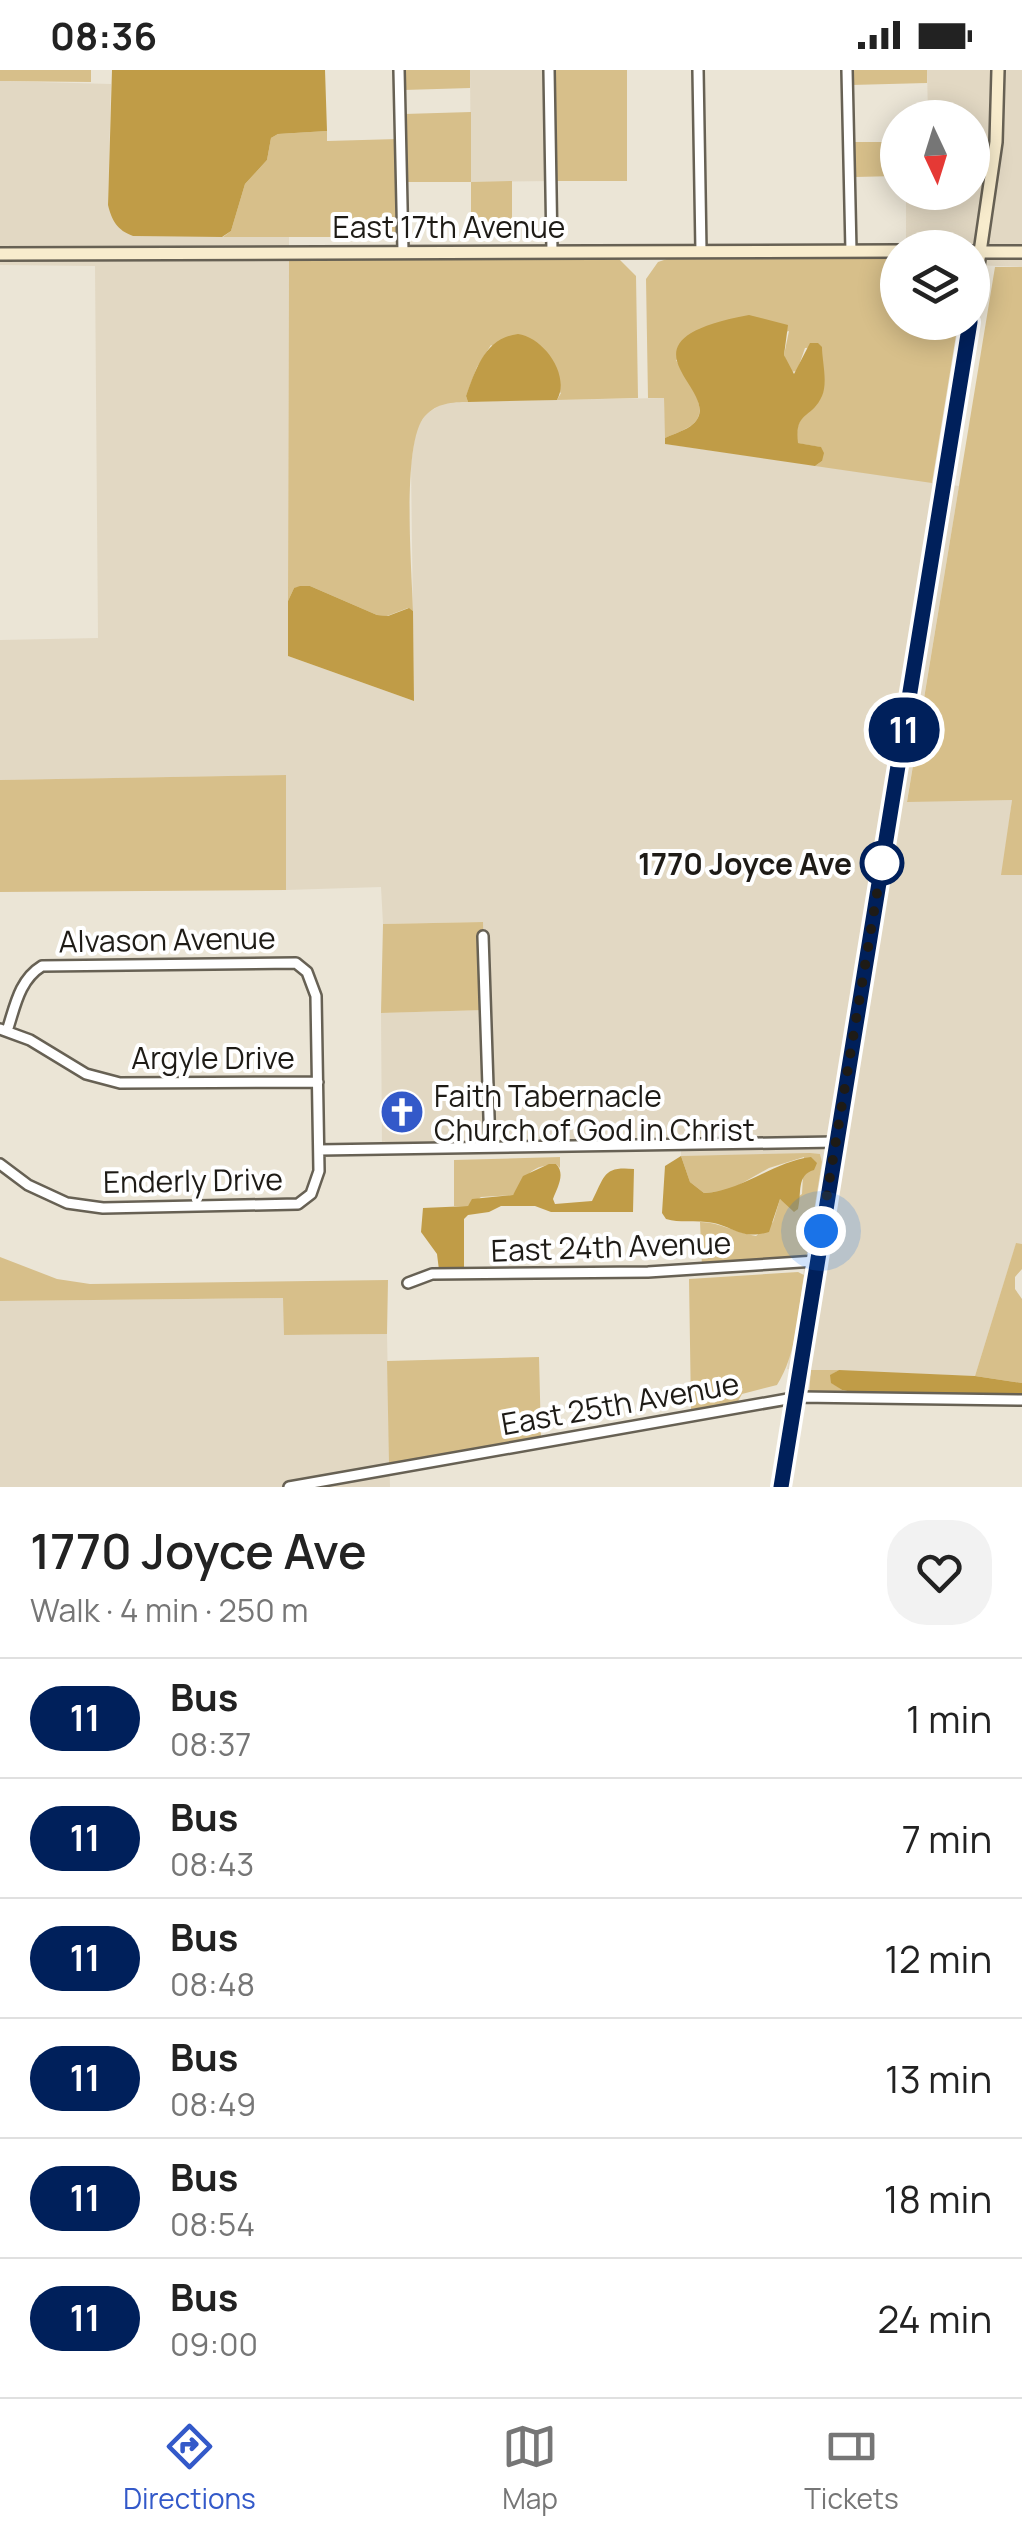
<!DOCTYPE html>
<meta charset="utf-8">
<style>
:root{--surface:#fff;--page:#f2f2f2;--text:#222;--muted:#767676;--line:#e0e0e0;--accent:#3359c9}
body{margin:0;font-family:Manrope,sans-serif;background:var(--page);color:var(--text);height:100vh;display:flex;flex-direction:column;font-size:38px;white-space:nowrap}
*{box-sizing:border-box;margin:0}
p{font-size:32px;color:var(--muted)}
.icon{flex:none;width:55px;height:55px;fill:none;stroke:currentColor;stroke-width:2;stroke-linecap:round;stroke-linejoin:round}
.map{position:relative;height:1417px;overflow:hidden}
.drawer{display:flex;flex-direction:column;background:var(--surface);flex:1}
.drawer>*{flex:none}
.badge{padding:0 20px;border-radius:32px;font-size:35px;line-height:65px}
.needle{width:65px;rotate:176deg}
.fabs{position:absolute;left:880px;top:30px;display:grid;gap:20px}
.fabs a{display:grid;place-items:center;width:110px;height:110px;border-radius:50%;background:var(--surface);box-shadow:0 5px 25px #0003;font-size:50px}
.you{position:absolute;width:50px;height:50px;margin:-25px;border:8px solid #fff;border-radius:50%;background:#1a73e8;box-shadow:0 0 0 15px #1a73e833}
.map>.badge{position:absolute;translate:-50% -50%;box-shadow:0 0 0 5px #fff}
.round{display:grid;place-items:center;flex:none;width:105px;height:105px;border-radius:40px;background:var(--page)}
.summary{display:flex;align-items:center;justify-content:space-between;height:170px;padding:0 30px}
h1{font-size:48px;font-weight:600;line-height:75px}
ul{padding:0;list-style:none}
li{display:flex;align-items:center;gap:30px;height:120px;padding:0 30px;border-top:2px solid var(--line)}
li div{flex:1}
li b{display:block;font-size:38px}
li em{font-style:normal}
li .badge{min-width:110px;font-weight:700;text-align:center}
.status{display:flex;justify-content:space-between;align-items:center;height:70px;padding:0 50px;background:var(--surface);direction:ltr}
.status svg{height:28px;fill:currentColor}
.menu{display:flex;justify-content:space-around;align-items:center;height:140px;border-top:2px solid var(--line);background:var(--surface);font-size:28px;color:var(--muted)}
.menu a{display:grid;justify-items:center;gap:5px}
.menu .current{color:var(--accent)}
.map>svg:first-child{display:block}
.built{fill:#e2d8c3}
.green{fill:#d7bf8a}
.forest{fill:#c09c47}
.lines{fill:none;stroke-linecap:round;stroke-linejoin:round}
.street-casing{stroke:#676154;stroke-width:14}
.secondary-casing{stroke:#676154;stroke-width:16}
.street{stroke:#fff;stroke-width:9}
.secondary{stroke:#f8eccd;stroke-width:11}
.line-casing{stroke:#fff;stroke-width:22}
.line{stroke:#00205b;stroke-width:15}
.walk{stroke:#1e1b16;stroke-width:10;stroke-dasharray:0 18}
.stop-dot{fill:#fff;stroke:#00205b;stroke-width:5}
.labels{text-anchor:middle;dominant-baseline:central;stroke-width:8;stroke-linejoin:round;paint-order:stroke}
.street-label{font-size:30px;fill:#1e1b16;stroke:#fff}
.stop-label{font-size:30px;font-weight:bold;fill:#1e1b16;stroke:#fff;text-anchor:end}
.poi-label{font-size:30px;fill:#1e1b16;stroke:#fff;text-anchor:start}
</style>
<div class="status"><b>08:36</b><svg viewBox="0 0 49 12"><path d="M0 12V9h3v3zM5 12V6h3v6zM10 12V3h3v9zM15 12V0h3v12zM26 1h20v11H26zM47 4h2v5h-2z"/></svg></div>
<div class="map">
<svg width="1022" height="1417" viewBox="0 0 1022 1417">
<rect width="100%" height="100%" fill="#ebe5d6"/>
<path class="built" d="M470,0H553L554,111L471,112Z
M927,0H1022V197L973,195L972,178L906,177V123L972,122V48L928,47Z
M0,11L111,14L108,135L133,166L289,167L288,586L414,631L411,394L416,360L426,344L445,332L664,328L666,374L959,416L907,731L1012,730L1002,804L1022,805V1174H1016L975,1306L787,1299L822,1093L820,1084L681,1086V1075L382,1080L381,943L484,940L482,852L383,854L381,817L286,820V705L0,710V570L98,568L95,196L0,195Z
M284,1228V1265L387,1264L390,1417H0V1231Z"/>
<path class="green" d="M0,0H91V12L0,11Z
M403,0H470V18L404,20Z
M553,0H627V111H554Z
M851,0H927V13L851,15Z
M471,42V112L512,111V166H471V112H405L404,44Z
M327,61V71L398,69V167H223L231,161L245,114L267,90L271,68L278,64Z
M854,72H897V106L855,107Z
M618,188L636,206L638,328L557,330L561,323L491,275L477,297L466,326L468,332C452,332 437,333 425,346C401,372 412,502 413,541L408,538L387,546L377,545L310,516L294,518L288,531L289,189Z
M670,188L897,189L898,252L958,253L932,413L815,396L822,391L820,377L797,373C796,355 799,348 814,337L822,277L805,278L797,301L790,302L784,285L789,261L676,290C684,304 710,336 695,352C689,359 674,364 665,368L664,328H648L646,209L658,192Z
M995,197H1022V805H1001L1012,730L907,732Z
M286,705V820L0,822V710Z
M483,852L485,940L381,943L383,854Z
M810,1083L820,1084L822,1092L807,1184L797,1191L702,1197L700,1152C720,1152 736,1163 756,1166L773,1152L780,1129L788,1134L802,1124L804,1087L769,1098L730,1120L704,1123L690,1112L681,1086Z
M560,1087V1098L556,1094C525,1097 529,1107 513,1125L481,1127L468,1136H454V1090Z
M1016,1173L1022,1174V1199L1015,1207V1219L1022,1229V1313L975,1306Z
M0,1187L57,1209L90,1214L388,1210L387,1264L284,1265L283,1228L0,1231Z
M798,1202L804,1205C798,1241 797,1284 777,1315L742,1324L737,1333L691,1339L689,1209Z
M539,1287L541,1367L389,1393L387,1291Z
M811,1300H839L831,1305L832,1313L842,1320L858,1323H809Z"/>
<path class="forest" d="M112,0H325L327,61L278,64L271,68L267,90L245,114L231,161L222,167L133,166C117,160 112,151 108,135Z
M749,245L788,255L784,285L794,304L810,273H818L822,277C822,291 828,312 822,326C812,349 794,341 798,373L821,377L824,383L822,391L815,396L665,374V368C673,364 687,360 693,354C729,322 602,272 749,245Z
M518,264C543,267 571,305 557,330L468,332L466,326C476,299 485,268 518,264Z
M300,516H310L377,545L388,546L409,538L413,541L414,631L288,586V531L294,518Z
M681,1086L690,1112L704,1123C743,1121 772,1092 811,1087L817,1093L814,1100C796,1105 802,1123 798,1139L794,1142L780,1129L769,1162C739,1171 732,1154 707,1152C693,1150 680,1153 666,1149L662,1143L665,1096Z
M549,1094H556C566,1104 557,1118 553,1129L555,1134L592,1131C605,1106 603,1096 634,1099L633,1142H551L535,1136H501L489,1142L468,1145L464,1149V1200H439L437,1184L421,1162L423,1138L468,1136L472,1129L513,1125L523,1106Z
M839,1300L975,1306L1022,1313V1325L858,1323L842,1320L831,1313L830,1305Z"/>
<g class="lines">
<defs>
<path id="street" d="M399,0L403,181
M549,0L552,181
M698,0L701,181
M847,0L851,181
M483,866L490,1077
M0,959L30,970L86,1004L120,1013L318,1012
M319,1080L836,1072
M0,1094L28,1115L67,1133L103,1138L298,1134L311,1124L319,1101L316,926L307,902L296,893L42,896C19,910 15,937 7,961
M408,1213L432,1204L648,1202L816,1191
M289,1417L799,1327L1022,1330"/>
<path id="secondary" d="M972,182H1022
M0,184L898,181
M972,237L996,72L998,0
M781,1417L970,252"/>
</defs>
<use href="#street" class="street-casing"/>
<use href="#secondary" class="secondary-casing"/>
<use href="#street" class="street"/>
<use href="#secondary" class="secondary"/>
</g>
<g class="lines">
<defs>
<path id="line" d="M781,1417L970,252"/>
</defs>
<use href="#line" class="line-casing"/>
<use href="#line" class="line"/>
<path class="walk" d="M821,1161L882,793"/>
</g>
<defs>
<symbol id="church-disc" viewBox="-11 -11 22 22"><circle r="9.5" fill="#3359c9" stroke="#fff"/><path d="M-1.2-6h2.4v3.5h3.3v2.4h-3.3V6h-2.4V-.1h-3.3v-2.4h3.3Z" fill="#fff"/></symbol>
</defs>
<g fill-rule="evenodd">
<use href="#church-disc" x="377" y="1017" width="50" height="50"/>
</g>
<circle class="stop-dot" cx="882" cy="793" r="20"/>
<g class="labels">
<g class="street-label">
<text x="449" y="156">East 17th Avenue</text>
<text transform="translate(167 869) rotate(-1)">Alvason Avenue</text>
<text x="213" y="987">Argyle Drive</text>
<text transform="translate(193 1110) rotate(-1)">Enderly Drive</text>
<text transform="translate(611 1176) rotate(-2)">East 24th Avenue</text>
<text transform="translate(620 1333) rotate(-10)">East 25th Avenue</text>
</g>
<g class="stop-label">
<text x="852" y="793">1770 Joyce Ave</text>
</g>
<g class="poi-label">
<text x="434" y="1025">Faith Tabernacle<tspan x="434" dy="34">Church of God in Christ</tspan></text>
</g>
</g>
</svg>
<div class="fabs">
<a><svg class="needle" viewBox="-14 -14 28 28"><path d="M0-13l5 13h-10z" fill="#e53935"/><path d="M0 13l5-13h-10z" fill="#767676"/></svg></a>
<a><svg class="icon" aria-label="layers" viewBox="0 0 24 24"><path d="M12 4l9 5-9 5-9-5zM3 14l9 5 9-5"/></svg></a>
</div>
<div class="you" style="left:821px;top:1161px"></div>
<b class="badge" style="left:904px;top:660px;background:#00205b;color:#fff">11</b>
</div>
<section class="drawer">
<div class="summary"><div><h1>1770 Joyce Ave</h1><p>Walk · 4 min · 250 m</p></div><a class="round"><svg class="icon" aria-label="heart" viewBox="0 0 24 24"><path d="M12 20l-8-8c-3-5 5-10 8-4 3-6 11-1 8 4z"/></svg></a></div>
<ul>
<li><span class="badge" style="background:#00205b;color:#fff">11</span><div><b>Bus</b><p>08:37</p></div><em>1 min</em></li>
<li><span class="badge" style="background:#00205b;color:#fff">11</span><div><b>Bus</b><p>08:43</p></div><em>7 min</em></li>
<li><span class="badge" style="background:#00205b;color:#fff">11</span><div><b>Bus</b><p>08:48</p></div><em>12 min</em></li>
<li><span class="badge" style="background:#00205b;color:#fff">11</span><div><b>Bus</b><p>08:49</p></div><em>13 min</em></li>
<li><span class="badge" style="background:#00205b;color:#fff">11</span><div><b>Bus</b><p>08:54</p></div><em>18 min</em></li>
<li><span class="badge" style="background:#00205b;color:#fff">11</span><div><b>Bus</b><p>09:00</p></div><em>24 min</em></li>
</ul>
</section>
<nav class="menu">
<a class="current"><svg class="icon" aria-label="directions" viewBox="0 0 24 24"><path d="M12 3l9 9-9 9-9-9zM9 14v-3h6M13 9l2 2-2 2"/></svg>Directions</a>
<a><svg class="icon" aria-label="map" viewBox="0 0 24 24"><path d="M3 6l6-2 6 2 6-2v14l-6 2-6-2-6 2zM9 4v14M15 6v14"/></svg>Map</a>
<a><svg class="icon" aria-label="tickets" viewBox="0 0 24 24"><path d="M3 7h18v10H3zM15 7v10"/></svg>Tickets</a>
</nav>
